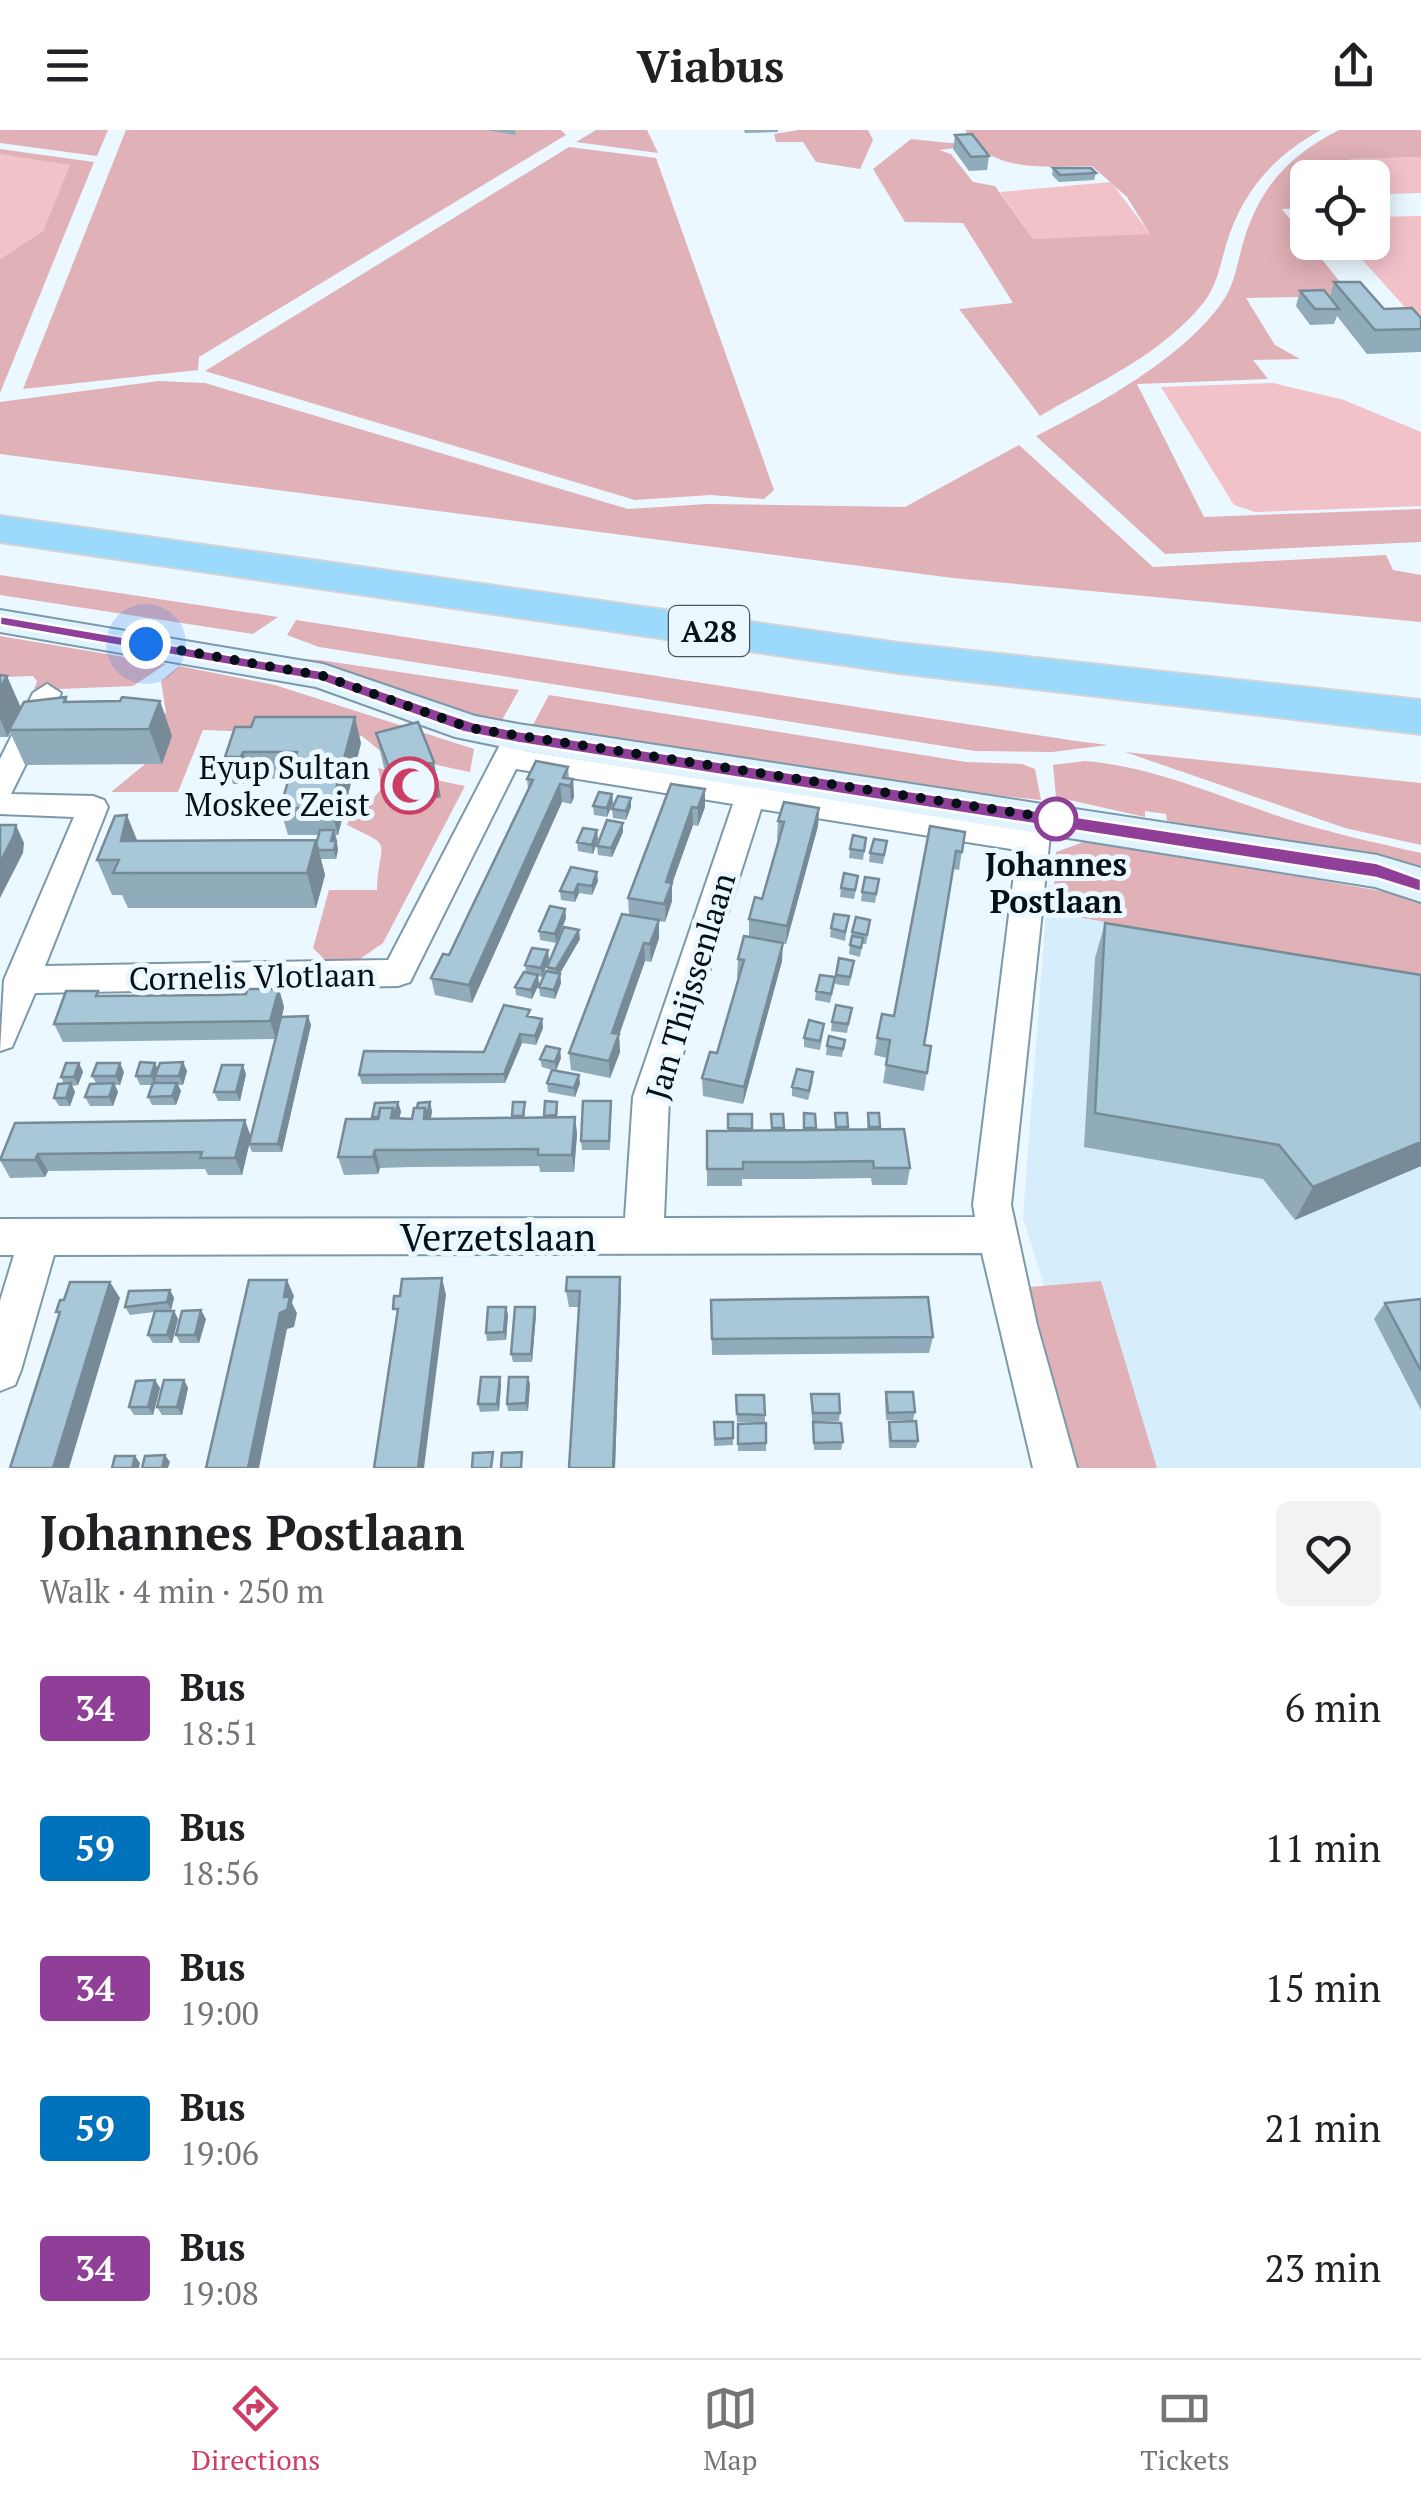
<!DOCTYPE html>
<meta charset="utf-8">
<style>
:root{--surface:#fff;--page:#f2f2f2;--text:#202124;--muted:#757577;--line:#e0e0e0;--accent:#cd3e64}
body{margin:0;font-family:"PT Serif",serif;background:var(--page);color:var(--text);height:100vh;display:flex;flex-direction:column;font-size:38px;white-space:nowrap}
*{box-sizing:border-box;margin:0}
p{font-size:32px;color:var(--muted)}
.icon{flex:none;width:55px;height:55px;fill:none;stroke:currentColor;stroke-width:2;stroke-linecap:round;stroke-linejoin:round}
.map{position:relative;height:1338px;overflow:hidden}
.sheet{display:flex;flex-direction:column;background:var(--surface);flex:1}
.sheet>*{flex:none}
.badge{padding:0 20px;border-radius:8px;font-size:35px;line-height:65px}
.buttons{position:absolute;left:1290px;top:30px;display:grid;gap:20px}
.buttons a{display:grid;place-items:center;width:100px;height:100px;border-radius:15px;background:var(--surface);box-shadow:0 5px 25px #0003;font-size:50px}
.you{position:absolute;width:50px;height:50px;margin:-25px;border:8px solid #fff;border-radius:50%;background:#1a73e8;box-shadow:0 0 0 15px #1a73e833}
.map>.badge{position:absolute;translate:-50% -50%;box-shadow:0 0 0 5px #fff}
.round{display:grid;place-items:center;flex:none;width:105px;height:105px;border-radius:15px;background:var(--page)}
.overview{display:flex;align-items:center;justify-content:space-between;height:170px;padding:0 40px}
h1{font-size:48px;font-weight:700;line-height:75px}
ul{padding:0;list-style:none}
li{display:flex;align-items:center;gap:30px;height:140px;padding:0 40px}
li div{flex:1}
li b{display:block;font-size:38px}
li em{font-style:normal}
li .badge{min-width:110px;font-weight:700;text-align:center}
header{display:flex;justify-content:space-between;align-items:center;height:130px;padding:0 40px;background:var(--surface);font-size:45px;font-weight:700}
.menu{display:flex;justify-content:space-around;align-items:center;height:140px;border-top:2px solid var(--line);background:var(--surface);font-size:28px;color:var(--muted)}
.menu a{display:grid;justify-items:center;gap:5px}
.menu .current{color:var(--accent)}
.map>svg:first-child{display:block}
.built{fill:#d6edfb}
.green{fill:#f2c2c9}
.forest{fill:#e0b1b7}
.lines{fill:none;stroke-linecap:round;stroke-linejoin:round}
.street-casing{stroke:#7c99aa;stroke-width:4}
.secondary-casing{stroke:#7c99aa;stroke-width:4}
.highway-casing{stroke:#d2d4d5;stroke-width:4}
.street{fill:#fff;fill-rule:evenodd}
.secondary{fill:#e1f4fe;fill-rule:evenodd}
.highway{fill:#9cdafd;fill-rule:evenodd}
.wall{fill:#90abba}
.shaded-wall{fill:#768b97}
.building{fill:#a8c7d8;stroke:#768b97;stroke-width:2.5}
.line{fill:#8f3f98;stroke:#fff;stroke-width:2.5}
.walk{stroke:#061117;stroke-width:10;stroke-dasharray:0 18}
.stop-dot{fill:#fff;stroke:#8f3f98;stroke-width:5}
.labels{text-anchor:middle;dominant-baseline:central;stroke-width:10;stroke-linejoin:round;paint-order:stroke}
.shield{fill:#ebf8ff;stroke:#4b565d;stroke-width:2.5}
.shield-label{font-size:30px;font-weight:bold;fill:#061117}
.poi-label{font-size:32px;fill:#061117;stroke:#ebf8ff;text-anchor:end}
.stop-label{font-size:32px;font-weight:bold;fill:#061117;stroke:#ebf8ff}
.street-label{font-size:32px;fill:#061117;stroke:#ebf8ff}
.near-street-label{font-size:38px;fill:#061117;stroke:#ebf8ff}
</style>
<header><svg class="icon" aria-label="menu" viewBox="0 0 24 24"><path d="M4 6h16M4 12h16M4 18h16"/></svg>Viabus<svg class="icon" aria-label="share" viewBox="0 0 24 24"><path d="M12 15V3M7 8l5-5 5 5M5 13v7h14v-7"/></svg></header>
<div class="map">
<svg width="1421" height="1338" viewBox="0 0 1421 1338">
<rect width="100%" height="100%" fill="#ebf8ff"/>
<path class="built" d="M1048,755L1421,841V1338H1101L1023,1088Z"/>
<path class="green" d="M0,24L71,34L43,101L0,129Z
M1421,27V63L1383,64L1372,48L1366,47L1347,29Z
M1111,52L1151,105L1033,109L1000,62Z
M1421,86V195L1347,113L1372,112L1373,87Z
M1273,253L1344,270L1421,302V376L1255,382L1234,375L1161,257Z"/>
<path class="forest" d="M0,0H108L97,26L0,13Z
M126,0H561L566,5L199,227L198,240L23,259Z
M596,0H647L658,23L576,12Z
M799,0H868L873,10L860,39L816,32L803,12H776L774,4Z
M965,0H1321C1272,27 1242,62 1226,115C1220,136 1217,155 1204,172C1162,225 1096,253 1040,286L959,179L1013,173L963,93L905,92L873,39L911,9L960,14L964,17L939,20L951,24L973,52L995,56L1033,109L1150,104L1127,67L1092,36C1049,36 991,45 965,0Z
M1339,0H1421V27L1349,29L1366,47L1308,48L1307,78L1282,79L1351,166L1246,168L1275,215L1300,229L1253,230L1268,249L1137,254L1204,387L1421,379V412L1165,424L1036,306C1096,276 1184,228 1223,171C1235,154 1237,133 1243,113C1259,58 1288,26 1339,0Z
M569,17L656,28L774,360L764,369L711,365L635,370L205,241Z
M0,19L94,32L0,263V129L43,101L70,35L0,24Z
M159,251L205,253L628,379L707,374L905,377L1019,315L1153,437L1386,425L1393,440L1421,445V492L953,448L0,324V272Z
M0,445L278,487L253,504L0,465Z
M296,490L1076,611L1108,615L1052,622L975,621L319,517L287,505Z
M0,506L166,534L133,556L34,560L37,551L33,546L0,547Z
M246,526L320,530L519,560L498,597Z
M179,536L275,555L474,619L470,642L384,624L362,606L203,600L178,662H111L149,631L147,586L166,583L161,551Z
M549,565L966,632L1022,634L1035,639L1041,670L868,652L529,602Z
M1125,622L1421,653V715L1345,698Z
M1085,631C1154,637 1213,664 1278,686C1325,702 1373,712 1421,723V742L1202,701V697L1167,691L1166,684L1145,681V687L1056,667L1053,635Z
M378,638L465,656L383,813L360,829L325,830L313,818L329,760H377C379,707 396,719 347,695L351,683L368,675L382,658Z
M1089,710L1421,768V847L1060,784L1053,776L1056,722Z
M1101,1151L1157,1338H1071L1017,1158Z"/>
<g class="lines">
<defs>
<path id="street" d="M47,554L61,563L11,664L93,666L104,670L108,677L45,836L388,830L504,607L518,597L532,607L525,621L1020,699L1026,678H1048L1052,686L1011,1075L1037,1195L1077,1338H1033L982,1123L54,1125L21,1240L15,1255L0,1261V1171L14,1125H0V1089L625,1088L633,967L733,674L516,639L410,852L398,856L35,863L12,917L0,921L4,850L74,687L0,684V629L33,563ZM761,679L1017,720L973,1075L975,1087L664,1088L669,967Z"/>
<path id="secondary" d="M0,480L323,534L475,586L518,594L1377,725L1421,738V772L1375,757L518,620L455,607L316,557L0,502Z"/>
<path id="highway" d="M0,386L899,513L1421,570V604L899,543L0,412Z"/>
</defs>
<use href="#street" class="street-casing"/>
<use href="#secondary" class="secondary-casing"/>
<use href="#highway" class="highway-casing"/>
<use href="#street" class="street"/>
<use href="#secondary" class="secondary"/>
<use href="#highway" class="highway"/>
</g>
<path class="wall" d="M486,0H523H515L516,5Z
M744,0H778V2L745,3Z
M955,5L989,26L987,40L969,41L953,19Z
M1053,38L1096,43L1094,50L1059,52L1052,45Z
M1334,152L1384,179L1421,188V222L1367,224L1337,186L1334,194L1310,195L1296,176L1300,161L1330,167Z
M0,545L21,578L66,567L68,572L160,571L172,606L162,634L25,635L10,602L8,607H0Z
M235,597L361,613L338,705H336L338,720L336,729H321L325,745L316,778H128L122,765H112L97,730L137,711H317L319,705H288L280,678L289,648L251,649L249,654H233L225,627Z
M376,603L441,667L398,678L384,638Z
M568,637L569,649H573L574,667L571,674L562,672L472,873L435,865L431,848L449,825L528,660L527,649Z
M705,659V677L698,696L693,695L672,754V771L665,792L659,791V808L651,832L645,831L622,897L619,905L620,922L610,948L571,940L569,923L629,785L628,768Z
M612,664L613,673L607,687L594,685L593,676Z
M631,677L626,690L613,688L612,679Z
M819,678L818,696L786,814L749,807V789L762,769L779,710L777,709L778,691Z
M623,693V702L612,727L598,725L597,716Z
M930,696L965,702L959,740L953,739L924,915L931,916L924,961L883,953L887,928L874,925L877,908L894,886Z
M866,708L863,730L849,728L850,719Z
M598,709L593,724L578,721L577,712Z
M887,711L883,734L869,732L870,723Z
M571,737L598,751L592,765L579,763L575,772L561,770L560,761Z
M879,749L875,773L861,771L862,762Z
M857,755L854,769L840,767L841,758Z
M565,779L566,788L556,813L540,810L539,801Z
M849,786L845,811L830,807L831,798Z
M1105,793L1421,845V1036L1295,1090L1263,1049L1084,1017L1095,828Z
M869,799L866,814H862L860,827L849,824L852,802Z
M580,809L560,844L561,853L555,869L540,866L539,857L548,842L547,837Z
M549,829L542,847L538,846L539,854L532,869L516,865L515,857L526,843L525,835Z
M738,829L782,831L743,974L703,966L702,948L717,923L739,847H737Z
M853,840L849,856L835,854L836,845Z
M834,856L830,873L815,870L816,861Z
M279,859L284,877L282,887L311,895L282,1022H252L249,1015L242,1045H208L205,1039L48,1041L45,1047L10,1048L0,1030L15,993L251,1006L276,909L63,912L54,894L100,866L246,864Z
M852,878L847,903L831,901L832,892Z
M530,887L542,889L543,898L536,915L522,913L505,953L362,954L359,945L484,922Z
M823,903L820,920L804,917V908Z
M845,910L842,927L826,925L827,916Z
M561,928L556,940L580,953L575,967L548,962L547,953L552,940L542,937L540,929Z
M183,932L187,941L183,955H178L181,961L176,975H152L148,967L152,955H140L136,946Z
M79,933L83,942L78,955L72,956L75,962L70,976H59L54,968L64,954L61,947Z
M124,942L120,955H115L118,962L113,976H90L85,967L96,953L92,946Z
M246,944L240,971H218L214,962Z
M813,951L808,970L792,966V957Z
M545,971L558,980L557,987H575L577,1004L574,1042H540L539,1036L411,1037L380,1038L378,1044L344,1045L338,1027L373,989L372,987L401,981L399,989H412L432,981L431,988H512L513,972H525V987H544Z
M611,971L610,1020H582L581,1011Z
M804,983L815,984L816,1000H835V983H847L848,1000H867L868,983H879L880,1000L910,1038L907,1055H872L871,1048L808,1049H742V1056H707V1001H728V984H752V1001L771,1000V984H783L784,1000H803Z
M170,1160L174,1168L171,1180L159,1181H174L178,1189L172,1213H153L148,1205L154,1182L130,1185L125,1177Z
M566,1161L621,1163L615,1338H569L579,1177H569Z
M1421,1169V1280L1374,1189L1385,1173Z
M711,1170L933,1207L929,1223L712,1225Z
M506,1177L508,1185L506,1210L487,1211L486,1203Z
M536,1185L532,1232H513L511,1224Z
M206,1189L199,1213H180L176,1205Z
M155,1250L160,1258L153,1285H134L129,1277Z
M184,1250L188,1258L182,1285H162L157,1277Z
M530,1254L528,1281H508L507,1274Z
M501,1255L499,1281L480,1282L478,1274Z
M886,1262L915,1282L913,1290H886L885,1270Z
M811,1264L840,1283L839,1291H812Z
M736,1265L765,1285V1292H737Z
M714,1292H733V1315L714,1316Z
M813,1292L843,1312L841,1320H814Z
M889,1292L918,1311L916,1318H889L888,1300Z
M738,1294L766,1313V1321H738Z"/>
<path class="shaded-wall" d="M7,546L22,580L9,600L10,602L8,607L0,589V558Z
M160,571L172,606L162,634L149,599Z
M355,587L361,613L338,705L331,678Z
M243,622L251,649L249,654L241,627Z
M434,632L441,667L398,678L391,643Z
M573,649L574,667L571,674L570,656Z
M560,654L562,672L472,873L469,855Z
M705,659V677L698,696V678Z
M612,664L613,673L607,687V678Z
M631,668V677L626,690V681Z
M692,677L693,695L672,754V771L665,792L666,752Z
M819,678L818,696L786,814L787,796Z
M127,685L141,720L135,746L121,711Z
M623,693V702L612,727L611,718Z
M16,695L24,713L23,723L0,768V733Z
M334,700L338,720L336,729L331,711Z
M597,700L598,709L593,724L592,715Z
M316,710L325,745L316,778L307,743Z
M597,742L598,751L592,765V756Z
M578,754L579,763L575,772L574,763Z
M565,779L566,788L556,813L555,804Z
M659,790V808L651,832L650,814Z
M579,800L580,809L557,848L556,839Z
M644,813L645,831L619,905L620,922L610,948L609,931L612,903Z
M783,813L782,831L743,974L744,957Z
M548,820L549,829L542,847L541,838Z
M560,844L561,853L555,869L554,860Z
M538,845L539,854L532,869L531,860Z
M279,859L284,877L276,909L270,891Z
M308,886L311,895L282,1022L278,1014Z
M542,889L543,898L536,915L535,906Z
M520,904L522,913L505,953L504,944Z
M560,919L561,928L556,941L555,932Z
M183,932L187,941L183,955L179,946Z
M79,933L83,942L78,955L74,947Z
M120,933L124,942L120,955L116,946Z
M155,933L159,941L155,946L156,949L155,955L151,946Z
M243,935L246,944L240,971L236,962Z
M579,945L580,953L575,967L574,958Z
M71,953L75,962L70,976L66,968Z
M114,953L118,962L113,976L109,967Z
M177,953L181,961L176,975L172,966Z
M398,972L401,981L396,1006L391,988L393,978Z
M430,972L432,981L428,1006L424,989L425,978Z
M575,987L577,1004L574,1042L572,1025Z
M245,990L251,1007L242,1045L235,1028Z
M1421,1012V1036L1295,1090L1313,1057Z
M375,1020L380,1038L378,1044L373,1027Z
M38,1024L48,1041L45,1047L35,1030Z
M620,1147L621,1163L615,1338H613Z
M442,1148L446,1165L424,1338H418Z
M287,1150L294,1166L292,1173L297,1183L294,1197L287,1199L259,1338H248Z
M110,1152L120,1168L69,1338H53Z
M170,1160L174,1168L171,1180L167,1172Z
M506,1177L508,1185L506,1210L504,1202Z
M535,1177L536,1185L532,1232L531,1224Z
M201,1180L206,1189L199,1213L195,1205Z
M174,1181L178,1189L172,1213L167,1205Z
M500,1247L501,1255L499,1281L497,1274Z
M528,1247L530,1254L528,1281L526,1273Z
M155,1250L160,1258L153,1285L148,1277Z
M184,1250L188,1258L182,1285L177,1277Z
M165,1325L170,1332L168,1338H162Z
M135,1326L140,1333L139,1338H132Z"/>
<path class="building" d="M972,4L989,26L971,27L955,5Z
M1053,38H1091L1096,43L1060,45Z
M1334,152H1360L1384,179L1412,178L1421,188V199L1375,200Z
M1324,160L1339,179H1315L1300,161Z
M0,545L7,546L0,558Z
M66,567L64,572L120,571L122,567L160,571L149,599L9,600L24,572Z
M255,587H355L331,678H280L297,622H243L241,627H225L235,597H251Z
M418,592L434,632L391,643L376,603Z
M536,631L568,637L563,648L573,649L570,656L560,654L469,855L431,848L443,824L449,825L469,783L533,650L527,649Z
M671,654L705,659L698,678L692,677L666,752L672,753L664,774L628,768Z
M599,662L612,664L607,678L593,676Z
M618,666L631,668L626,681L612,679Z
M784,672L819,678L787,796L749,789L755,767L762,769L784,692L778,691Z
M127,685L121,711L316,710L307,743H113L119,730H97L115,686Z
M607,690L623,693L611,718L597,716Z
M0,695H16L14,705L0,733Z
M930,696L965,702L962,722L956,721L924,915L931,916L927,943L886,935L890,910L877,908L882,884L894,886Z
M583,698L597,700L592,715L577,712Z
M320,700H334L331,711H336L334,720H318L316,711H317Z
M853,705L866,708L864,721L850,719Z
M874,709L887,711L884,725L870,723Z
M571,737L597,742L592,756L578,754L574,763L560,761Z
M844,743L858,746L855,760L841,758Z
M865,747L879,749L876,764L862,762Z
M550,776L565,779L555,804L539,801Z
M622,784L659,790L650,814L644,813L620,880L612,903L619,904L609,931L569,923Z
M834,784L849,786L845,802L831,798Z
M856,787L870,790L867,805L852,802Z
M1105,793L1421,845V1012L1313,1057L1279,1015L1095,983Z
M564,797L579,800L556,839L547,837Z
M744,806L783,813L744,957L702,948L710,922L717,923L744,830L738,829Z
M852,806L863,808L861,818L850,815Z
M532,818L548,820L541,838L525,835Z
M839,828L854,831L850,847L836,845Z
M546,841L560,844L554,860L539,857Z
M524,842L538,845L531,860L515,857Z
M820,845L835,847L831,864L816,861Z
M247,859H279L270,891L54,894L66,861H98L96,866L217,865L246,864Z
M504,875L530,880L527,886L542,889L535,906L520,904L504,944L359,945L364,921L484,922Z
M836,875L852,878L848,894L832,892Z
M308,886L278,1014H249L281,887Z
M809,890L824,894L820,911L804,908Z
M829,906L845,910L843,919L827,916Z
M546,916L560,919L555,932L540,929Z
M140,932L155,933L151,946H136Z
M183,932L179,946H155L160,933Z
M66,933H79L74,947H61Z
M97,933H120L116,946H92Z
M222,935H243L236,962H214Z
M797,939L813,942L809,961L792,957Z
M552,940L579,945L574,958L547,953Z
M71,953L66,968H54L58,954Z
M114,953L109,967H85L90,954Z
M153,953H177L172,966L148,967Z
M545,971L557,972L556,985L544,986Z
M583,971H611L609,1011H581Z
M398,972L395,987L393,978H380L379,987H372L375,973Z
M430,972L427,987L425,978H417L418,973Z
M513,972H525L523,986H512Z
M380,978H393L391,988L412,989L414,978H425L424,989L575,987L572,1025H538V1019L406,1020H375L373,1027H338L346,989H378Z
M804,983L815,984L816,998H804Z
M835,983H847L848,997H836Z
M868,983H879L880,997H869Z
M728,984H752V999L728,998Z
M771,984H783L784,998H772Z
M245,990L235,1028H200L202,1022L38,1024L35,1030H0L15,993Z
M904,999L910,1038H874L873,1031L809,1032H743V1039H707V1001Z
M567,1147H620L613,1338H569L580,1161H566Z
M442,1148L418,1338H374L398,1179H393L394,1166H400L402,1149Z
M249,1150H287L284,1167H290L287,1180L280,1183L248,1338H206Z
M70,1152H110L53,1338H10L60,1182H56L60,1170H64Z
M170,1160L167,1172L125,1177L129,1161Z
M928,1167L933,1207L712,1209L711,1170Z
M1421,1169V1241L1385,1173Z
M488,1177H506L504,1202L486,1203Z
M515,1177H535L531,1224H511Z
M201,1180L195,1205H176L182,1181Z
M155,1181H174L167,1205H148Z
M481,1247H500L497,1274H478Z
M509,1247H528L526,1273L507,1274Z
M155,1250L148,1277H129L136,1251Z
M164,1250H184L177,1277H157Z
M886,1262H913L915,1282L888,1283Z
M811,1264H839L840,1283H813Z
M736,1265H764L765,1285L737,1284Z
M916,1291L918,1311H891L889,1292Z
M714,1292H733V1308L715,1309Z
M813,1292L841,1293L843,1312L814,1313Z
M766,1293V1313L738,1314V1294Z
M493,1322L491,1338H472L473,1323Z
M522,1322L521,1338H501L502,1323Z
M165,1325L162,1338H142L145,1326Z
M115,1326H135L132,1338H112Z"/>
<path class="line" d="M0,486L323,541L473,592L518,601L1377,733L1421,749V762L1376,748L518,613L463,602L320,551L0,495Z"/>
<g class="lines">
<path class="walk" d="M146,514L323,546L470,598L1056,689"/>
</g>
<defs>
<symbol id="mosque-ring" viewBox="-11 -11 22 22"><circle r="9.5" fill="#ebf8ff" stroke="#cd3e64" stroke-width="1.5"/><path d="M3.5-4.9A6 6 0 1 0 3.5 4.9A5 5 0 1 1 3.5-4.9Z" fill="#cd3e64"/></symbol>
</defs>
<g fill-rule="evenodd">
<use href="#mosque-ring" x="378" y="624" width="63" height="63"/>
</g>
<circle class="stop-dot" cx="1056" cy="689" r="20"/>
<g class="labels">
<rect class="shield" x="669" y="476" width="80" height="50" rx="8"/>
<g class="shield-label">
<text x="709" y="501">A28</text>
</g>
<g class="poi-label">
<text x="370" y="637">Eyup Sultan<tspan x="370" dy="37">Moskee Zeist</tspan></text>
</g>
<g class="stop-label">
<text x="1056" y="734">Johannes<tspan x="1056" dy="37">Postlaan</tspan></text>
</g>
<g class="street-label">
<text transform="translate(252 846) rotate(-1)">Cornelis Vlotlaan</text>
<text transform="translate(690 856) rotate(-73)">Jan Thijssenlaan</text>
</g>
<g class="near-street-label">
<text x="498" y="1107">Verzetslaan</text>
</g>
</g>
</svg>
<div class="buttons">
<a><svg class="icon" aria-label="locate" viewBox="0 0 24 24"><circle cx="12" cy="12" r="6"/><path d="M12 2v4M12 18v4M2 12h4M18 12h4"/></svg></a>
</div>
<div class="you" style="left:146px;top:514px"></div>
</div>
<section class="sheet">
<div class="overview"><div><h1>Johannes Postlaan</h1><p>Walk · 4 min · 250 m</p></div><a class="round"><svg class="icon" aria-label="heart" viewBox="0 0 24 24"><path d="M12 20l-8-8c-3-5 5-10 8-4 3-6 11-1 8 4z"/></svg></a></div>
<ul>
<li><span class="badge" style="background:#8f3f98;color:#fff">34</span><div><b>Bus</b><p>18:51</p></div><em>6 min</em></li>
<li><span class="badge" style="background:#0072bc;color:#fff">59</span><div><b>Bus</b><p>18:56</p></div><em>11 min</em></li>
<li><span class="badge" style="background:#8f3f98;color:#fff">34</span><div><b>Bus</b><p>19:00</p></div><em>15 min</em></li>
<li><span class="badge" style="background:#0072bc;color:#fff">59</span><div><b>Bus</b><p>19:06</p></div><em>21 min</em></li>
<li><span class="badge" style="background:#8f3f98;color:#fff">34</span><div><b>Bus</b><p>19:08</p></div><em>23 min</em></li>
</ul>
</section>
<nav class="menu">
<a class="current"><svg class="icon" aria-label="directions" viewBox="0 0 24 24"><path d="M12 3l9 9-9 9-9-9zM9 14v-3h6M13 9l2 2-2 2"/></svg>Directions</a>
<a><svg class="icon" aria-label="map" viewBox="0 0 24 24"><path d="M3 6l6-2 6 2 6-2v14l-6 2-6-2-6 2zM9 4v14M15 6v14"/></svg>Map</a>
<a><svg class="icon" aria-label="tickets" viewBox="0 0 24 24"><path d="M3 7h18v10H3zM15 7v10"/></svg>Tickets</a>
</nav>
